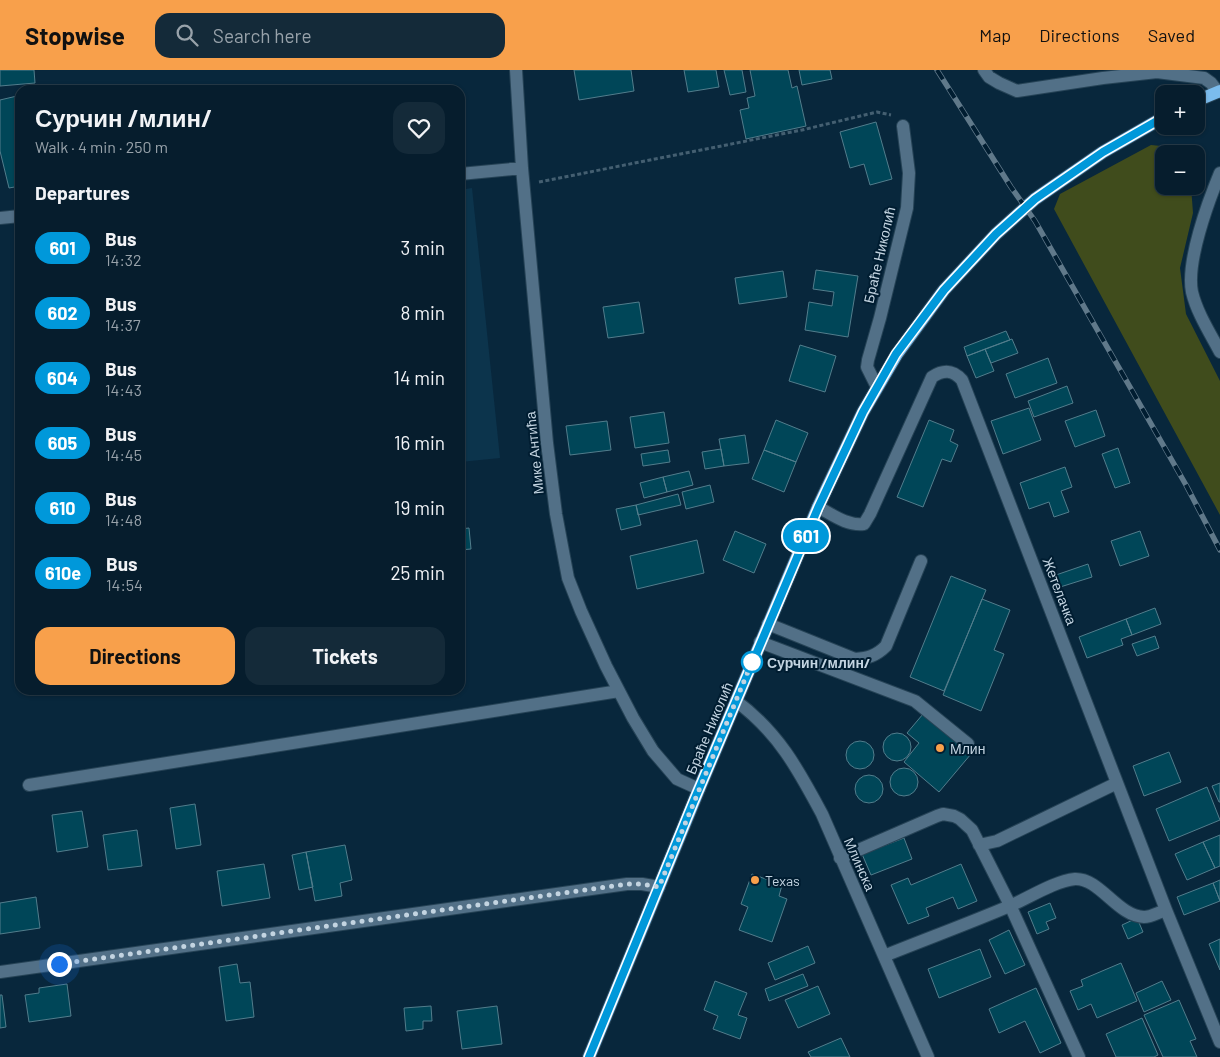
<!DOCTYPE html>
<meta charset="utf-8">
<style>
:root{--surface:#061d2d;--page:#142a39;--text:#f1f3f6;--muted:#98a2aa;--line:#273b49;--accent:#f8a04b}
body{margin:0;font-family:Barlow,sans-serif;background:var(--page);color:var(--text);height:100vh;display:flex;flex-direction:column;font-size:19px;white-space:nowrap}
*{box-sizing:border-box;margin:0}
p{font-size:16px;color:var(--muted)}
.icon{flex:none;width:28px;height:28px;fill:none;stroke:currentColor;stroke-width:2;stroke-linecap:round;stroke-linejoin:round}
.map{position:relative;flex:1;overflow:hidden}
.side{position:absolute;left:15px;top:15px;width:450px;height:610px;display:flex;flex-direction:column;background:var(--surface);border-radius:15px;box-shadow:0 1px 4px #0004,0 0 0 1px var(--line)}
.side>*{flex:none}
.badge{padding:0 10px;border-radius:16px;font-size:18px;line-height:32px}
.buttons{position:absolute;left:1155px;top:15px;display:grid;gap:10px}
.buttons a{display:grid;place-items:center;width:50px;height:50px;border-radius:10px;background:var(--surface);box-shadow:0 1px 4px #0004,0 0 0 1px var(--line);font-size:25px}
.you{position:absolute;width:25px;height:25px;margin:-12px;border:4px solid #fff;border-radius:50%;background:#1a73e8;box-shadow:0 0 0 8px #1a73e833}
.map>.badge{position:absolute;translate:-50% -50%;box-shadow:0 0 0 2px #fff}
h2{padding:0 20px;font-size:19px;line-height:45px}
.round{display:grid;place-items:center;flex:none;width:52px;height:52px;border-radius:15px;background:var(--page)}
.summary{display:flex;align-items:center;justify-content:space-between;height:85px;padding:0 20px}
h1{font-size:24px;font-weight:700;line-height:38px}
.action{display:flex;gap:10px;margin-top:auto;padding:10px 20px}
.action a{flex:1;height:58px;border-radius:15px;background:var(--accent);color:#111;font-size:20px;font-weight:700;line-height:58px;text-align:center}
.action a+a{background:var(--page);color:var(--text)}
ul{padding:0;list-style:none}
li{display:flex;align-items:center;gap:15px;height:65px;padding:0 20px}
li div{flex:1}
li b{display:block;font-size:19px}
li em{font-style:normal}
li .badge{min-width:55px;font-weight:700;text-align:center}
header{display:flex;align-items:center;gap:30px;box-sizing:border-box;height:70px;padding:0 25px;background:var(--accent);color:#111}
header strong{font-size:24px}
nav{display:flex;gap:28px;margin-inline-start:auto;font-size:18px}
.search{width:350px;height:45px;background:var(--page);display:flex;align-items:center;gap:12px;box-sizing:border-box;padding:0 18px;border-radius:15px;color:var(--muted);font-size:19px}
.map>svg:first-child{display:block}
.built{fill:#0c344c}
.green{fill:#404c1c}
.building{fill:#004658;stroke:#527d8c}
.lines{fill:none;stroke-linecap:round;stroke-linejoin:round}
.minor-casing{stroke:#264356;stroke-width:14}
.major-casing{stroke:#264356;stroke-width:14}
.path{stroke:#445f71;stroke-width:3;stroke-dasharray:4 2.5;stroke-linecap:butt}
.minor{stroke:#527087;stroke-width:12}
.major{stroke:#7bbced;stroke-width:12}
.rail-casing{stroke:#60798a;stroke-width:5.5}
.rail{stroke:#001d31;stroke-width:4;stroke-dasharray:11;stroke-linecap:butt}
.line-casing{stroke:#fff;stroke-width:11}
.line{stroke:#0098da;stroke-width:8}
.walk{stroke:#c3d4e1;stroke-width:5;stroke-dasharray:0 9}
.stop-dot{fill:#fff;stroke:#0098da;stroke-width:2.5}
.poi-dot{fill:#f8a04b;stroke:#001d31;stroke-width:2}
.labels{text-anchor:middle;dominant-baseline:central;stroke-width:4;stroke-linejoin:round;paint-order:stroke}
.street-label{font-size:14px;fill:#c3d4e1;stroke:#001d31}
.stop-label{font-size:14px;font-weight:bold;fill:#c3d4e1;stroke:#001d31;text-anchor:start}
.poi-label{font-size:14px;fill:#c3d4e1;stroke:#001d31;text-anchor:start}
</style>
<header>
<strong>Stopwise</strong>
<div class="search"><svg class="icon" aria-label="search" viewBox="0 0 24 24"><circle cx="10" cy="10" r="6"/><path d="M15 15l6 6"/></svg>Search here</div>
<nav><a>Map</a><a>Directions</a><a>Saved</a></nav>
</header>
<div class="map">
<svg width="1220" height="987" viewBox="0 0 1220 987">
<rect width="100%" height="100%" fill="#08273c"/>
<path class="built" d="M472,118L500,388L460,392V120Z"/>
<path class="green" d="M1151,75L1171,77L1175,84H1164V116H1191L1193,143L1180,198L1186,244L1220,311V445L1054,139L1060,124Z"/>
<path class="building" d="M0,0H34L35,13L0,16Z
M574,0H631L634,21L579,30Z
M684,0H716L719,17L688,22Z
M724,0H742L746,22L730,25Z
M750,0H788L792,18L797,16L806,56L746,69L740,40L749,38L747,28L755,26Z
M799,0H830L832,9L802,15Z
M17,26L20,40V116L9,118L0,81V30Z
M876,52L892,109L870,115L864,94L850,98L840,62Z
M816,200L858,206L848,267L805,260L809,232L832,236L834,222L813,219Z
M783,201L787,227L739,234L735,208Z
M639,232L644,263L608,268L603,237Z
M1006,261L1010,270L967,286L964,277Z
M1012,269L1018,283L991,293L985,279Z
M800,275L836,286L825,322L789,311Z
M985,279L994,301L976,308L967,286Z
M1048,288L1057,313L1015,328L1006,304Z
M1067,316L1073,333L1034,347L1028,331Z
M1029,338L1041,370L1003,384L991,351Z
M1096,340L1105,366L1075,377L1065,351Z
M664,342L669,373L635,378L630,347Z
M776,350L808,363L796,392L764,380Z
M929,350L954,360L950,371L958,375L951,392L942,389L923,437L897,427Z
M607,351L611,380L570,385L566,356Z
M745,365L749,393L724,396L719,369Z
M1118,378L1130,413L1115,418L1102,384Z
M721,379L724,396L705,399L702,382Z
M668,380L670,392L643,396L641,384Z
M764,380L796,392L784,422L752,409Z
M1065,397L1072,417L1061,421L1069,442L1054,447L1049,432L1029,439L1020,413Z
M689,401L693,415L667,422L663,407Z
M663,407L667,422L644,428L640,413Z
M710,415L714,432L686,439L682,422Z
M678,424L681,435L638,445L636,435Z
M636,435L641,455L621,460L616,439Z
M469,458L471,479L460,480V459Z
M735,461L766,474L754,503L723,490Z
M1140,461L1149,486L1120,496L1111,471Z
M697,470L704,503L637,519L630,486Z
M1088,494L1092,507L1057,518L1053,506Z
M951,506L986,520L944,621L910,607Z
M982,529L1010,540L994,580L1004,584L981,641L943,625Z
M1155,538L1161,554L1132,565L1126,549Z
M1126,549L1132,565L1121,569L1123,575L1087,588L1079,567Z
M1155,566L1159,578L1137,586L1132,574Z
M923,644L971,684L939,722L904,692L919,673L907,663Z
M883 677a14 14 0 1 1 28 0a14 14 0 1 1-28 0Z
M846 685a14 14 0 1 1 28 0a14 14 0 1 1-28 0Z
M1169,682L1181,712L1144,726L1133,696Z
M890 712a14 14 0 1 1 28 0a14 14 0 1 1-28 0Z
M855 719a14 14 0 1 1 28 0a14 14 0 1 1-28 0Z
M1220,713V732H1219L1212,716Z
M1207,717L1220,750L1169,771L1156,739Z
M195,734L201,775L176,779L170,738Z
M82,741L88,777L57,782L52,745Z
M137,760L142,796L108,800L103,765Z
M1220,765V796L1215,798L1203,772Z
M904,768L912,789L871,805L862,784Z
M1203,772L1215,798L1187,810L1175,784Z
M345,775L352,810L340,813L342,826L315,831L306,782Z
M306,782L313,817L299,820L292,785Z
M264,794L270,828L222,836L217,801Z
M961,794L977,831L958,839L953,827L926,838L929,846L908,854L891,815L908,808L911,815Z
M752,804L782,815L779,826L787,829L772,872L739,860L748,837L741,834Z
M1220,810V831L1213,813Z
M1213,813L1220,831L1184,845L1177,827Z
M36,827L40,858L0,864V833Z
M1050,833L1056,848L1046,852L1049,859L1037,864L1028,842Z
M1137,848L1143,862L1128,869L1122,855Z
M1009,860L1025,895L1005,904L989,870Z
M1220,869V900L1209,874Z
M808,876L815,893L775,910L768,893Z
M980,879L991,907L939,928L928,899Z
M1121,893L1137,931L1097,948L1091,934L1078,940L1070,921L1083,916L1081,910Z
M237,894L240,913L250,912L254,947L226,951L219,897Z
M803,904L808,916L769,931L765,919Z
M715,911L747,923L738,945L747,948L740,969L713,959L718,946L704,940Z
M1162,911L1171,930L1144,942L1136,923Z
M67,914L71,946L29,952L25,925L39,923V918Z
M818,916L830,944L798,958L785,930Z
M1036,918L1061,973L1040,983L1025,951L999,963L989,939Z
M0,925H2L6,957L0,958Z
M1179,930L1196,969L1190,971L1197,987H1163L1144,945Z
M431,936L432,951H423V959L406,961L404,938Z
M497,936L502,974L462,979L457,941Z
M1142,948L1158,985L1154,987H1116L1106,964Z
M841,968L850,987H811L808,982Z"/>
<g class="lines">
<defs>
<path id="minor" d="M516,0L522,98L547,373L556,444L568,508L581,541L606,596L633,648L653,681L677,709L699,719
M984,0L989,7L999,13L1017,21L1103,8L1157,2L1204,8L1211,13L1218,22
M1220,103C1208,132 1186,192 1192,222C1197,243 1210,263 1220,282
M460,104L522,98
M0,148L20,146
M877,317L867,297L868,290L880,248L907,138L909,103L903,56
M818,437C833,445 847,456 864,454L870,444L932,307C944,299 953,300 962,310L1166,840L1220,972
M768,554L855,589C868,588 876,586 886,576L921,491
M760,572L915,631L968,674
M736,631C778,662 798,699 822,744L928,987
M29,715L619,621
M979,775L997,771L1117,713
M840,788L937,746L943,744L954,746L960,749L972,760L1010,835L1079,987
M884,886C926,869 970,853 1012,835C1030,827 1055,811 1075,809C1100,808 1117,846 1144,847C1151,847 1159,842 1166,840
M0,902L627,814H642L659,817"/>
<path id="major" d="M1196,31L1220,21
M589,987L699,719L818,437L863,342L897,284L944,220L996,164L1035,129L1103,82L1164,47"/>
</defs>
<use href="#minor" class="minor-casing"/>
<use href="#major" class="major-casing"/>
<path class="path" d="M539,112L802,60L877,42L891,45"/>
<use href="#minor" class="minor"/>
<use href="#major" class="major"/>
<defs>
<path id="rail" d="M937,0L1011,117L1035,151L1186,415L1220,480"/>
</defs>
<use href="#rail" class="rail-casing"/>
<use href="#rail" class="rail"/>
</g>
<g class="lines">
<defs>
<path id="line" d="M589,987L693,733L818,438L863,342L896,284L944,220L996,164L1035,129L1103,82L1164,47"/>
</defs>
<use href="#line" class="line-casing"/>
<use href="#line" class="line"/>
<path class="walk" d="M59,894L627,814H642L659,817L754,587L752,592"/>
</g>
<circle class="stop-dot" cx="752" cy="592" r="10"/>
<g class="poi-dot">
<circle cx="940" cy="678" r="5"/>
<circle cx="755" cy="810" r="5"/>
</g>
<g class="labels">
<g class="street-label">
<text transform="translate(879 185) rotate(-77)">Браће Николић</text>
<text transform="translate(534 383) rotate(-96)">Мике Антића</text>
<text transform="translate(1060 521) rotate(69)">Жетелачка</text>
<text transform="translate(709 658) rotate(-67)">Браће Николић</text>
<text transform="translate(860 794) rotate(66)">Млинска</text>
</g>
<g class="stop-label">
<text x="767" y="592">Сурчин /млин/</text>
</g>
<g class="poi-label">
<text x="950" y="678">Млин</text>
<text x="765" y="810">Texas</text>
</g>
</g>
</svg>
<div class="buttons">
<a>+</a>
<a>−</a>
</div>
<div class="you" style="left:59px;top:894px"></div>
<b class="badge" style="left:806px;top:466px;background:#0098da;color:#fff">601</b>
<section class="side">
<div class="summary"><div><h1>Сурчин /млин/</h1><p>Walk · 4 min · 250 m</p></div><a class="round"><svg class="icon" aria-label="heart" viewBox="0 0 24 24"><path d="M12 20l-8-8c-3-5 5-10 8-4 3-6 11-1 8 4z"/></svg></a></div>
<h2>Departures</h2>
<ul>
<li><span class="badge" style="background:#0098da;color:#fff">601</span><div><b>Bus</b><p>14:32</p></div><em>3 min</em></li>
<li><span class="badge" style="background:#0098da;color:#fff">602</span><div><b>Bus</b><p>14:37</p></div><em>8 min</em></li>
<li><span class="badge" style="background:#0098da;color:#fff">604</span><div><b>Bus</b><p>14:43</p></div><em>14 min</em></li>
<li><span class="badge" style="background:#0098da;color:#fff">605</span><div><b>Bus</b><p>14:45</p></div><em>16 min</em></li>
<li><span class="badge" style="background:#0098da;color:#fff">610</span><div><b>Bus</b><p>14:48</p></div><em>19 min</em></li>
<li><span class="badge" style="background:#0098da;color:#fff">610e</span><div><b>Bus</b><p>14:54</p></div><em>25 min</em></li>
</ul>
<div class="action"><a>Directions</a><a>Tickets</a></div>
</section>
</div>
